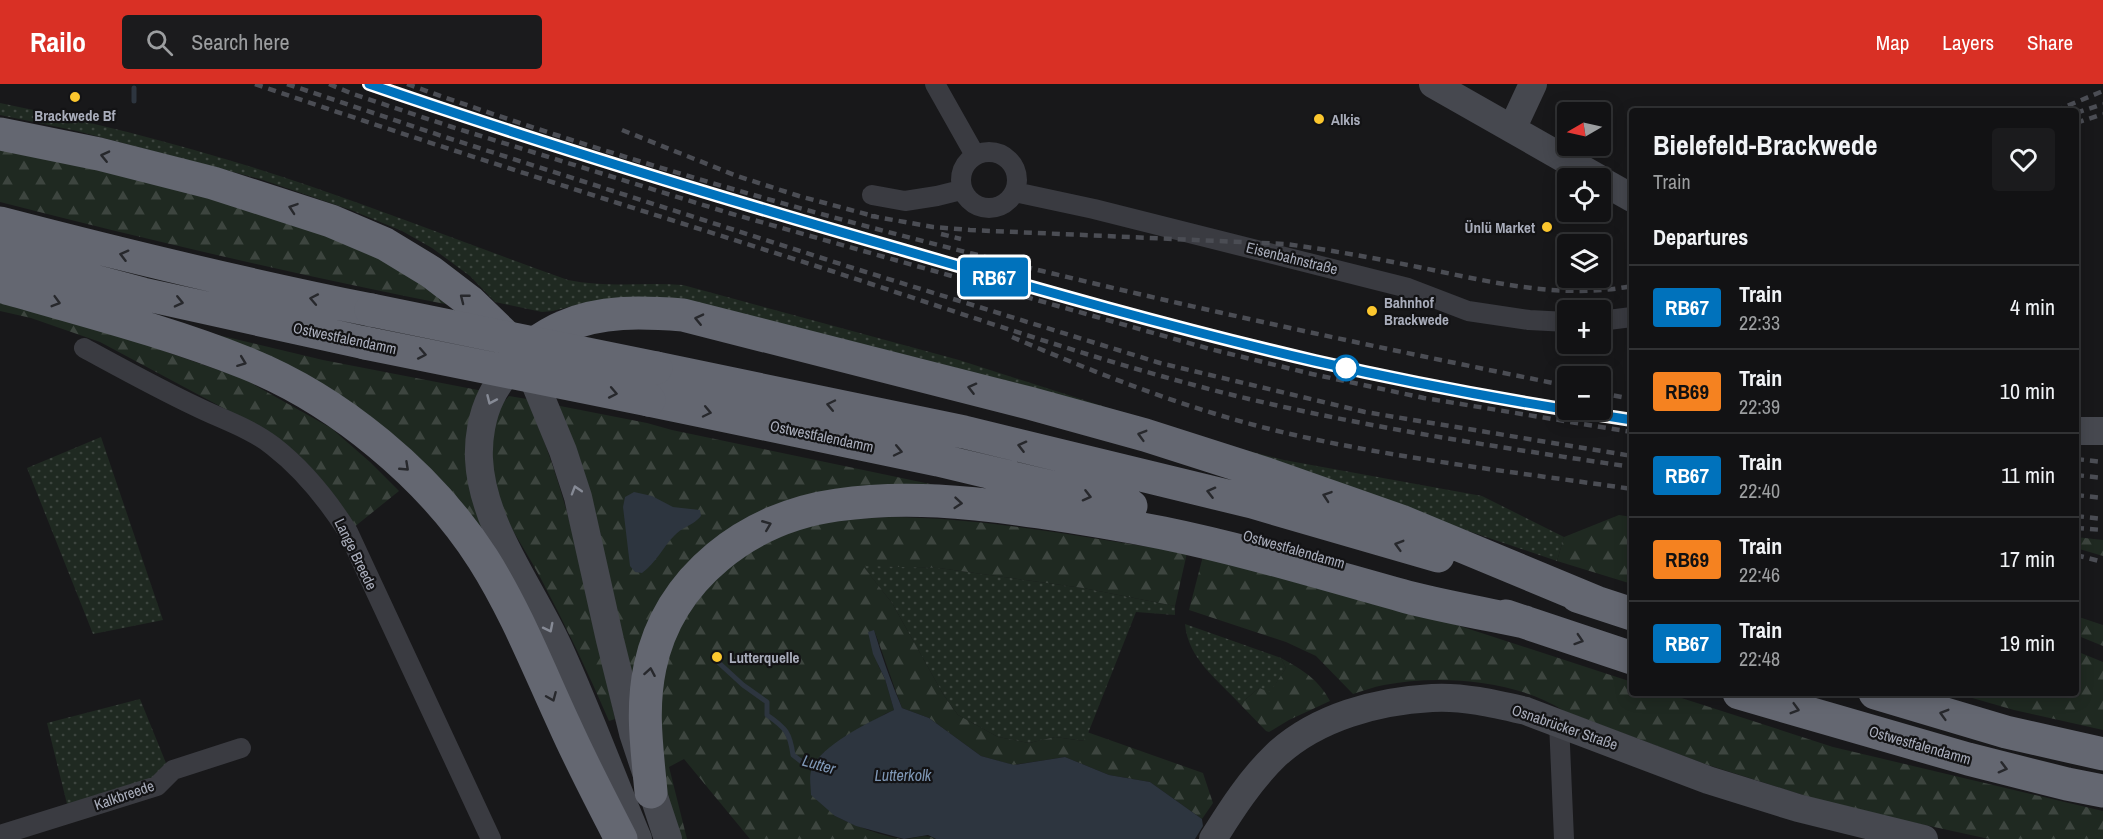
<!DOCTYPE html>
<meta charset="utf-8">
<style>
:root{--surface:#121214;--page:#1b1b1d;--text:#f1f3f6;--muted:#9c9ea0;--line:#313234;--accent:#d93025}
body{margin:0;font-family:"Archivo Narrow",sans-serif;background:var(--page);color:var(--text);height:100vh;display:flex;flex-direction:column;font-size:22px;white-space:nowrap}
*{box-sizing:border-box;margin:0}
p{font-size:20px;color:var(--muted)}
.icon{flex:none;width:33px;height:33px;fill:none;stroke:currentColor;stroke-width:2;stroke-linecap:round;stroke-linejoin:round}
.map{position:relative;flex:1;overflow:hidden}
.side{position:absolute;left:1629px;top:24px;width:450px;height:588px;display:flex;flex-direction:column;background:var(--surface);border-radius:6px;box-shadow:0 3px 15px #0003,0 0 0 2px var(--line)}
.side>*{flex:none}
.badge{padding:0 12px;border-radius:4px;font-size:21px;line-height:39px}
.needle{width:39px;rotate:261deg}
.controls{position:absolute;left:1557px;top:18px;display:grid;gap:12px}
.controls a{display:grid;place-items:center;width:54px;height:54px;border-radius:6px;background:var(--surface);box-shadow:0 3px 15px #0003,0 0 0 2px var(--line);font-size:30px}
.map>.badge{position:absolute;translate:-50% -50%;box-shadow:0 0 0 3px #fff}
h2{padding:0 24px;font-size:22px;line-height:54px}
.round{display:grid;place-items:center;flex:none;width:63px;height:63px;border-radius:6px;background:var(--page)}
.summary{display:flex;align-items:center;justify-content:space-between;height:102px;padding:0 24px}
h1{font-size:28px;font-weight:700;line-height:45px}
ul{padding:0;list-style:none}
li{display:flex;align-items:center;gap:18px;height:84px;padding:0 24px;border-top:2px solid var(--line)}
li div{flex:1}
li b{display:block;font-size:22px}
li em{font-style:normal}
li .badge{min-width:66px;font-weight:700;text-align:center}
header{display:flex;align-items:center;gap:36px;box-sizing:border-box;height:84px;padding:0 30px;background:var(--accent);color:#fff}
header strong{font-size:28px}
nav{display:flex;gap:33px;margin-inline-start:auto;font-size:21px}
.search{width:420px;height:54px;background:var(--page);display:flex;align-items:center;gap:15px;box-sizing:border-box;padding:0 21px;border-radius:6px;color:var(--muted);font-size:22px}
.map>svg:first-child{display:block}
.grass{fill:url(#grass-dots)}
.forest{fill:url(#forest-firs)}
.water{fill:#2d353f}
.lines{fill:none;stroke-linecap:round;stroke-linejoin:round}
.stream{stroke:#2d353f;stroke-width:5}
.street{stroke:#3a3b41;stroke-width:20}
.secondary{stroke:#46484f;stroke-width:28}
.highway{stroke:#646771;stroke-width:33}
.rail{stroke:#4b4d54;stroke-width:4.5;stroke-dasharray:8 6;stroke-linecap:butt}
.highway-bridge{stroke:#646771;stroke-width:33}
.oneway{stroke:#27282c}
.oneway2{stroke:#868a95}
.line-casing{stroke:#fff;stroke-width:14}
.line{stroke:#0072bc;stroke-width:9}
.poi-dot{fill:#fcc72e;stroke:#131315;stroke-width:2}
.stop-dot{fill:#fff;stroke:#0072bc;stroke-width:3}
.labels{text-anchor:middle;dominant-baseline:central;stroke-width:4.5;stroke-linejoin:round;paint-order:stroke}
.poi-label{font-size:15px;font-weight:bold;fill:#a9adbb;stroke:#131315;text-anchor:start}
.street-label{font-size:15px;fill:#a9adbb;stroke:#131315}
.water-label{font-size:16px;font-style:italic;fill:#7f98b7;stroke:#131315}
</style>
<header>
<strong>Railo</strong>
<div class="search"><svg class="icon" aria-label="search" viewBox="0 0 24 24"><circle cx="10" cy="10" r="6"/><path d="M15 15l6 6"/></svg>Search here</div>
<nav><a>Map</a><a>Layers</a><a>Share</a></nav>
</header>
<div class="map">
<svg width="2103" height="755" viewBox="0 0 2103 755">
<defs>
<pattern id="grass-dots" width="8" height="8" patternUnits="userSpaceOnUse" patternTransform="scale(1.5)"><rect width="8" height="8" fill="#1f2921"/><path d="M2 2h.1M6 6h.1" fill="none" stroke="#3d453f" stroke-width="1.8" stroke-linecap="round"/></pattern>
<pattern id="forest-firs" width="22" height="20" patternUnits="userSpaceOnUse" patternTransform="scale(1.5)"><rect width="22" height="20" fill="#1f2921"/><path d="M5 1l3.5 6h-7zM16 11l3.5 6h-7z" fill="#3d453f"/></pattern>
</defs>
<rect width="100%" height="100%" fill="#18181a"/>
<path class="grass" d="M0,19C103,40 207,67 307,101C395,131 481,165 568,196C606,204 644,198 683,201L959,276L1218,359L1284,376L1482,412L1564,453L1557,477L1314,395L580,220L553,227L542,228L495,218L470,192L432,164L402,147L351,126L260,95L77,47L0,31Z
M101,353L163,536L93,550L27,384Z
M862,481L939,484L1083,504L1175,522V531L1136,528L1085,657L1055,653L1029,659L998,653L958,631L943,610L892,519Z
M1185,540L1281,574L1286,584L1270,609L1259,604L1240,620C1218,596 1188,575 1185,540Z
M140,615L168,684L155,697L68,724L47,639Z"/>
<path class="forest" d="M0,59L264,125L381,175L455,222C303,192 151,157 0,118Z
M0,215L104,246L244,295L331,344L370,378L399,407L353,444L259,343L100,258L31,234L0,227Z
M210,249L323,276L483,307L484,441L474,447Z
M509,312L527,315C572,417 591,527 615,635L609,637C588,588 565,540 540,493C525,465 505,438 496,408C488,382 489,331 509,312Z
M555,321L647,339L672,346L954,405L930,406L717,459L638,612Z
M1619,431L1632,433V500L1557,477L1564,453Z
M889,433C990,434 1088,454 1187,469L1175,522L1083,504L939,484L863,482L892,519L943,610L958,631L998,653L1029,659L1055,653L1084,657L1087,648L1203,689L1213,719L1202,735L1150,698L1109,691L1065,673L1013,681L981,672L929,634L902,624C892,598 884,572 874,546L878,581L885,595L894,626L885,630L823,669L835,732C851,740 886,754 904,755C917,755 923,749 936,755H750L684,675L669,683L687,755H681L655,677L663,559L731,471L810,441L854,435Z
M2076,453L2103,456V472L2076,464Z
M1203,472L1420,529L1632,598V609H1666L1833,663L2103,727V755H1989L1884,732L1809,713L1708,681L1564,627C1517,596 1439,590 1384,601C1373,603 1363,607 1353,610L1316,572L1286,558L1189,526Z
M2076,532L2103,541V562L2076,551Z
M2076,567L2103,578V646L2014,626L1955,609H2076Z
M1281,574C1302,585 1319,596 1330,617L1289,636L1269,648L1266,647L1240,620L1259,604L1270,608L1286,584Z"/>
<path class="water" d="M634,408L652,412L673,423L700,426L701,432C694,441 682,443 674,452C663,463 656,479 642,489L635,488L630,482L623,423L625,413Z
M874,546C882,573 891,598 902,624L929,634L981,672L1014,681L1065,673L1109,691L1150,698L1202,735L1203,742L1195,755H936L928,751L904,755L856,742L835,732L811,711C811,704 809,694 811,687C817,663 873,636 894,626L885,595L873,570L868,548Z"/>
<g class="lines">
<path class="stream" d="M134,4V17
M719,579L743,601L767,618V631C786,644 790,649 793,671L802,678L819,682"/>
<path class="street" d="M935,0L975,71
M961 96a28 28 0 1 1 56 0a28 28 0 1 1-56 0Z
M1015,108L1094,125L1408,204L1468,227L1529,236L1568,238
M872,111L905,117L937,112L961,106
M1600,237L1632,233
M84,264C121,284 157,304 195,322C221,335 250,344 273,362C304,386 327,415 348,448L491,755
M1559,638L1564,755
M0,751L157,702L173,686L241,664"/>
<path class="secondary" d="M1433,0L1598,94
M1512,45L1533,0
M1600,96L1632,114
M519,272C510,285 498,298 491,313C482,331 478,355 479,375C482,441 531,503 558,562C587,625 611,691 638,755
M525,275L563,367L578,413L610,556L633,649L668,755
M2076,347H2103
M1213,755C1231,726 1251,695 1276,671C1317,633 1377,617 1432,614C1463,612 1496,620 1526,627L1708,696L1798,724L1924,755"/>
<path class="highway" d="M0,50L99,70L213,99L331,137L385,160L431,188L469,217L522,268C535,259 548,249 563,243C601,226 643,228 683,231L1029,319L1145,351L1267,390L1401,437L1596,518
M0,139C123,171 246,201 371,226
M0,172L143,210L365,259
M0,202C82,226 166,247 246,279C338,316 430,392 483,475C516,527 539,586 565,642C582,680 602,718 621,755
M656,284L964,348L1252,418L1438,472
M649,316L938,376L1131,422
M1577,512L1632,530
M1506,532L1632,574
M1739,609L1968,675L2067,700L2103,707
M1875,609L2006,648L2103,670
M651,708C647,664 641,626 650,583C669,493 749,433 837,421C904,411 972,418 1039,428C1080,434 1122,441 1163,449C1246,466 1327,491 1407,513C1446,523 1486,530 1525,538"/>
<path class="rail" d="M255,0C441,64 628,122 816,182C959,228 1103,280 1249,315C1376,345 1504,364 1632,383
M287,0L448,54L853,184L1160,279L1365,328L1632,372
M329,0L353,10L452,43L729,129L1210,265L1312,290L1424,314L1632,348
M369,0C548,62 728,116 909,168C1044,207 1179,246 1315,277C1420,301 1526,320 1632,336
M407,0C783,135 1176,223 1568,302
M2055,27L2103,7
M2076,29L2103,20
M2076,39L2103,30
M622,46L737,92L799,112L877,133
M871,132L933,143L970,146L1286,160C1330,166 1374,174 1418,183C1487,197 1560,216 1632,202
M941,150L961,155
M1012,253C1105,293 1200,330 1299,352C1407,376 1522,389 1632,405
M1600,309L1632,315
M2076,375L2103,378
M2076,391L2103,394
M2076,411L2103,414
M2076,432L2103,435
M2076,444L2103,446
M2076,471L2103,478"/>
<path class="highway-bridge" d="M371,226L656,284
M365,259L649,316"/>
</g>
<defs><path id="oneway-chevron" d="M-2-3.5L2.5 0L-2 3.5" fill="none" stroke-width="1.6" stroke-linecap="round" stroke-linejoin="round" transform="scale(1.5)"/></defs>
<g class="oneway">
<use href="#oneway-chevron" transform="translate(105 72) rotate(-167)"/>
<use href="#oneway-chevron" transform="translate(293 124) rotate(-161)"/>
<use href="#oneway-chevron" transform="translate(124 171) rotate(-165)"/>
<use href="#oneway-chevron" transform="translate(464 214) rotate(-142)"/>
<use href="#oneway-chevron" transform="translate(314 215) rotate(-169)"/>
<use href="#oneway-chevron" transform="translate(56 218) rotate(16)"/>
<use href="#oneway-chevron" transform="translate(179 218) rotate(13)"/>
<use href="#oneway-chevron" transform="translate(699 235) rotate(-167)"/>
<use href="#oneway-chevron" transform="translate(422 270) rotate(11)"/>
<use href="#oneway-chevron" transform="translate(242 278) rotate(21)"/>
<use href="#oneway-chevron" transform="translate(972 304) rotate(-166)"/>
<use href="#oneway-chevron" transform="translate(613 309) rotate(11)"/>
<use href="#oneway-chevron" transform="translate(831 321) rotate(-168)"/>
<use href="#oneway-chevron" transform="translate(707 328) rotate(12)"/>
<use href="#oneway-chevron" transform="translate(1142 351) rotate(-164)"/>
<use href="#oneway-chevron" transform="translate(1022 362) rotate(-166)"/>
<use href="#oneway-chevron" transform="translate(898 367) rotate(12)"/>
<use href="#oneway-chevron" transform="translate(405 383) rotate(43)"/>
<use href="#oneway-chevron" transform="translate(1211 408) rotate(-166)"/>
<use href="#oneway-chevron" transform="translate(1087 412) rotate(14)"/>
<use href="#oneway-chevron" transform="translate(1327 412) rotate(-161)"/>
<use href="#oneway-chevron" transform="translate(958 419) rotate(5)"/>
<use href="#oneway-chevron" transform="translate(767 441) rotate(-22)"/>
<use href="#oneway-chevron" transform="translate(1399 461) rotate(-164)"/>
<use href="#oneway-chevron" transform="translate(1579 556) rotate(18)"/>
<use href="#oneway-chevron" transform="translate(650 588) rotate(-80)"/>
<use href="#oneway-chevron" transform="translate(552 613) rotate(67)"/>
<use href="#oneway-chevron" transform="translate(1795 625) rotate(16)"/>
<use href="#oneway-chevron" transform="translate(1944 630) rotate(-164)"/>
<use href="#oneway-chevron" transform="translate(2003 684) rotate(15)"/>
</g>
<g class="oneway2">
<use href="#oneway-chevron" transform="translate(491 316) rotate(114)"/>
<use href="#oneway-chevron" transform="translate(576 406) rotate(-107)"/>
<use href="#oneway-chevron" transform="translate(549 544) rotate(63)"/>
</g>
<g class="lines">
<defs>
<path id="line" d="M369,0C546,61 724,115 903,166C1040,206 1177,245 1315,277C1420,301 1526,320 1632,336"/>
</defs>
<use href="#line" class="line-casing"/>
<use href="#line" class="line"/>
</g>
<g class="poi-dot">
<circle cx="75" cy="13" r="6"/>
<circle cx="1319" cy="35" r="6"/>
<circle cx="1547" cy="143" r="6"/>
<circle cx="1372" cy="227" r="6"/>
<circle cx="717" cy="573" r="6"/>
</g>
<circle class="stop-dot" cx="1346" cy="284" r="12"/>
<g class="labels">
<g class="poi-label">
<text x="75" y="31" text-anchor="middle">Brackwede Bf</text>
<text x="1331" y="35">Alkis</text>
<text x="1535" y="143" text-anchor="end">Ünlü Market</text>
<text x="1384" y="218">Bahnhof<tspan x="1384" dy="17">Brackwede</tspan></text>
<text x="729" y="573">Lutterquelle</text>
</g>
<g class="street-label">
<text transform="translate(1292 174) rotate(14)">Eisenbahnstraße</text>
<text transform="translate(345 254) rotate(12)">Ostwestfalendamm</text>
<text transform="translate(822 352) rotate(12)">Ostwestfalendamm</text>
<text transform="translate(1294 465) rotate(16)">Ostwestfalendamm</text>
<text transform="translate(356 470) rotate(64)">Lange Breede</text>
<text transform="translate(1565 643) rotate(19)">Osnabrücker Straße</text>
<text transform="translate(1920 661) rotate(16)">Ostwestfalendamm</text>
<text transform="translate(124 711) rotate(-19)">Kalkbreede</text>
</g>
<g class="water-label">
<text transform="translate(819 680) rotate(16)">Lutter</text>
<text x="903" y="691">Lutterkolk</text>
</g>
</g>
</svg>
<div class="controls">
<a><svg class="needle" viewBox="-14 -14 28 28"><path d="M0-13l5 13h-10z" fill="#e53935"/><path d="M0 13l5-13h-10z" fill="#9c9ea0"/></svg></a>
<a><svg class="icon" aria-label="locate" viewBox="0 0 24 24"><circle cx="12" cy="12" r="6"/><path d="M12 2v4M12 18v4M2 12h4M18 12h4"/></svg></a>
<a><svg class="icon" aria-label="layers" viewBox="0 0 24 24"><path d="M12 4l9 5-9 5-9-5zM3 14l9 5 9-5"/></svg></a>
<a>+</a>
<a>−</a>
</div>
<b class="badge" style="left:994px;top:193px;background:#0072bc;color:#fff">RB67</b>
<section class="side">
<div class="summary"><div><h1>Bielefeld-Brackwede</h1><p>Train</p></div><a class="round"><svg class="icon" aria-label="heart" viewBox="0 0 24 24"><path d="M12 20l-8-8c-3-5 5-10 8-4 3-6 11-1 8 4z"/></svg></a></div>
<h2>Departures</h2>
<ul>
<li><span class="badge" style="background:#0072bc;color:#fff">RB67</span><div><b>Train</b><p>22:33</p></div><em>4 min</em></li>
<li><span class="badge" style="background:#f58220;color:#111">RB69</span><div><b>Train</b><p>22:39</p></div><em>10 min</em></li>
<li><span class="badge" style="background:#0072bc;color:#fff">RB67</span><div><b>Train</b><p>22:40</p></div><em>11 min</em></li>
<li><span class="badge" style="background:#f58220;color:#111">RB69</span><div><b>Train</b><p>22:46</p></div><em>17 min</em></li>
<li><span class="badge" style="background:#0072bc;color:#fff">RB67</span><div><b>Train</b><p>22:48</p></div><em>19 min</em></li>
</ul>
</section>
</div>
